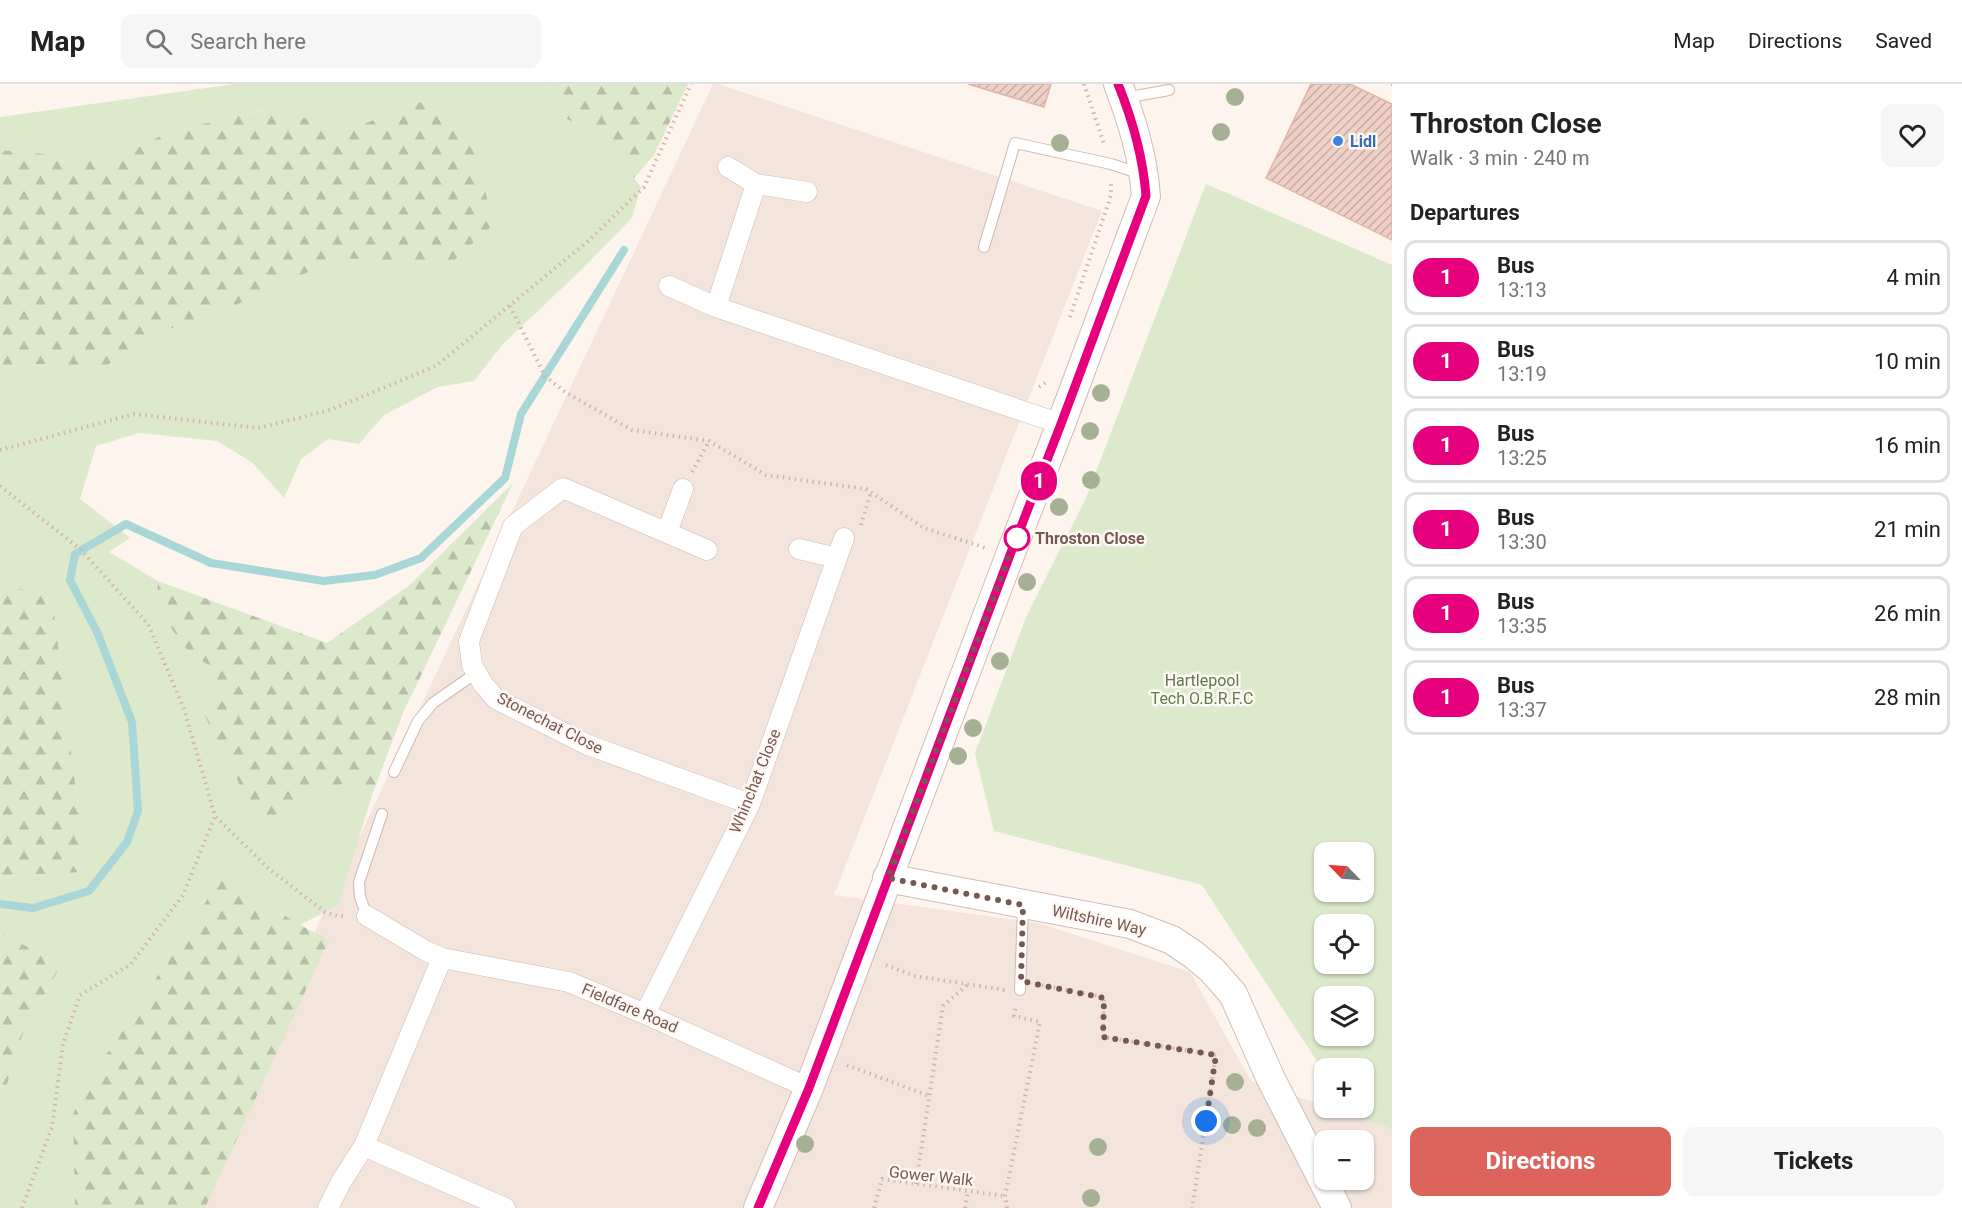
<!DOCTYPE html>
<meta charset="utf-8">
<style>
:root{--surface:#fff;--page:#f6f6f6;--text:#222;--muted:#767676;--line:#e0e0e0;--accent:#dc645c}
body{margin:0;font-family:Roboto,sans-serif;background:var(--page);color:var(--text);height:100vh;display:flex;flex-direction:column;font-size:22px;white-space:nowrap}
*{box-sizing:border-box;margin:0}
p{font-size:20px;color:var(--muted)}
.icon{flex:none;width:33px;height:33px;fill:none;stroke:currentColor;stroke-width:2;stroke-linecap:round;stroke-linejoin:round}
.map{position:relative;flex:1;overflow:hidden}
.drawer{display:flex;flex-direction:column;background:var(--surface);width:570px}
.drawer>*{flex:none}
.badge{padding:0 12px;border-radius:20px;font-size:21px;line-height:39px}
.needle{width:39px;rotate:295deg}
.controls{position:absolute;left:1314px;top:758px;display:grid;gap:12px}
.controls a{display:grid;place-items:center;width:60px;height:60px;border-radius:12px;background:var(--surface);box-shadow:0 2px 4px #0004;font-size:30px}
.you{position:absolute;width:30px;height:30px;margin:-15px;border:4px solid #fff;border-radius:50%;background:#1a73e8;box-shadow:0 0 0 9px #1a73e833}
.map>.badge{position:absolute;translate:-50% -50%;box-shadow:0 0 0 3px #fff}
h2{padding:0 18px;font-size:22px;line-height:54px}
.round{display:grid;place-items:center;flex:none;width:63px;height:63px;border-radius:12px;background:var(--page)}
.head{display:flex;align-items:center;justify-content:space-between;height:102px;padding:0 18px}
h1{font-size:28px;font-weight:700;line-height:45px}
.primary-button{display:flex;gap:12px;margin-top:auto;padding:12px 18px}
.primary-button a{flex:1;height:69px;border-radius:12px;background:var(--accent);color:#fff;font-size:24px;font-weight:700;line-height:69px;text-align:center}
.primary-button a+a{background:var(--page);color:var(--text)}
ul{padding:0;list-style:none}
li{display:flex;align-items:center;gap:18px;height:75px;margin:0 12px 9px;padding:0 6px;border:3px solid var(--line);border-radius:12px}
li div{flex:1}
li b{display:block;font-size:22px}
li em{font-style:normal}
li .badge{min-width:66px;font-weight:700;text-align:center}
header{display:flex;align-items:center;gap:36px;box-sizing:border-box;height:84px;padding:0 30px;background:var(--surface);border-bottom:2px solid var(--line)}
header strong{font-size:28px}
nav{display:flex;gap:33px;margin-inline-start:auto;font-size:21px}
.search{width:420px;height:54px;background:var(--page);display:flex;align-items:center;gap:15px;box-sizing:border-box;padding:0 21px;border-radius:12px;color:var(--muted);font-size:22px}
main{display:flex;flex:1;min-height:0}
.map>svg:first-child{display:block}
.residential{fill:#f3e5dc;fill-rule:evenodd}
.green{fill:#dce9cb;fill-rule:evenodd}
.forest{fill:url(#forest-firs)}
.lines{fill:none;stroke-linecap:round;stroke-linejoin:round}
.stream{stroke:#a9d6d6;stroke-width:8}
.building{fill:url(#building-hatch);stroke:#e1b5a8;stroke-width:1.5}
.lane-casing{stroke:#cebab2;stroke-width:12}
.street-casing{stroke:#cebab2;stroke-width:21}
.secondary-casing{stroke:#d3bcb3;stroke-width:30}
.path{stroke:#d5b3a9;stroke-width:4;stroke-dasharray:1.5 4.5;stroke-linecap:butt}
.lane{stroke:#fff;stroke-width:10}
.street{stroke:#fff;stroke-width:20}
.secondary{stroke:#fff;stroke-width:28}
.tree{fill:#a6b193}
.line-casing{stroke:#fff;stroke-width:14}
.line{stroke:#e6007e;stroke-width:9}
.walk{stroke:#775850;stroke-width:6;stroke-dasharray:0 10.8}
.shop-dot{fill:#3f7fe0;stroke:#fef8f4;stroke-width:2}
.stop-dot{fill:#fff;stroke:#e6007e;stroke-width:3}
.labels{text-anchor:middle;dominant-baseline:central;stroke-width:5;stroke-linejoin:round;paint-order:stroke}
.shop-label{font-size:16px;font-weight:bold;fill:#366cbe;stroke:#fef8f4;text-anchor:start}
.stop-label{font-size:16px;font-weight:bold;fill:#775850;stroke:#fef8f4;text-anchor:start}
.park-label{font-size:16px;fill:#5f7b49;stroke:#fef8f4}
.street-label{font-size:16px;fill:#775850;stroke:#fef8f4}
</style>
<header>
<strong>Map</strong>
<div class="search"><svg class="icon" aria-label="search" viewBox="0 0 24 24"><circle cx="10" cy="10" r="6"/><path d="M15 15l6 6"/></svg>Search here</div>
<nav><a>Map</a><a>Directions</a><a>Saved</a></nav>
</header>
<main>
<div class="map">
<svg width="1392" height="1124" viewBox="0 0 1392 1124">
<defs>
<pattern id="forest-firs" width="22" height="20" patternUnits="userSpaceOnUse" patternTransform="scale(1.5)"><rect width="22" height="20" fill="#dce9cb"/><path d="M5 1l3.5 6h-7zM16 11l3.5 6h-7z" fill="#b7c0a7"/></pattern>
<pattern id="building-hatch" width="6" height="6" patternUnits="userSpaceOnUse" patternTransform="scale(1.5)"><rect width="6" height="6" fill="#efd0c6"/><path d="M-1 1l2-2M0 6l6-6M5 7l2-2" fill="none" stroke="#c6aca3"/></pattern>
</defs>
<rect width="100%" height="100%" fill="#fcf4ed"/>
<path class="residential" d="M713,0H718L1102,127L834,811L1038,839L1190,888L1251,997L1392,1045V1124H185ZM1324,1056H1364V1095H1324Z"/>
<path class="green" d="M235,0H548L565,34L605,55L641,103L632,134L579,188L502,261L474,297L438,303L384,331L359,360L328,355L301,375L284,414L253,379L217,357L139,349L96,362L80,415L130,454L109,468L158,497L156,523L187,566L219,589L279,737L308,707L359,697L372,711L338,821L300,841L222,794L86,1002L73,1030L75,1124H0V1022L23,949L61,881L0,848V792L86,788L52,512L0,500V295L36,280L106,282L157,248L203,236L339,173L450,180L429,15L350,45L267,25L168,48L114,76L0,66V33Z
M1206,100L1392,181V1045L1353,1032L1347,1023H1364V984H1324V988L1202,801L994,747L975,669L1027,531L1086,414ZM1324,768H1364V807H1324ZM1324,840H1364V879H1324ZM1324,912H1364V951H1324Z"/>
<path class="forest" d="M548,0H688L654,71L634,94L605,55L565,34Z
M429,15L472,47L493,141L450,180L339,174L203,236L157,248L106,282L36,280L0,295V66L114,76L168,48L268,25L350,45Z
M513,399L403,629L372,711L359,697L308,707L279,737L260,741L205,632L219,589L187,566L156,523L158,497L327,559L410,501Z
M0,500L52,512L86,788L0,792Z
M222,793L300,841L329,856L205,1124H75L73,1030L86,1002Z
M0,848L61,881L23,949L0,1022Z"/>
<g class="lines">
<path class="stream" d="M0,820L33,824L89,807L127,758L138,727L132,638L98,550L70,496L75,470L126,440L211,479L324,497L375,491L421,474L505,394L521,330L624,166"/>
</g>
<path class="building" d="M968,0H1051L1044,23Z
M1311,0H1350L1392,20V156L1266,94Z"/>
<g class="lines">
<defs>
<path id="lane" d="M1124,14L1169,6
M984,163L1015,59L1111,80L1141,90
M394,688L418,637L433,619L476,589
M367,832L360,813L359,798L382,730
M1020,906L1023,822"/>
<path id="street" d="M728,83L756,100L807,108
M756,100L716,223L1061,340
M669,202L716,223
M667,448L683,405
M799,465L837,474
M707,466L563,404L513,442L469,557L472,581L483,600L496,615L588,661L750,720
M367,832L426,867L442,874L569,898L645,930L809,1004
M645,930L750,720L844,454
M364,1062L505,1124
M328,1124L341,1098L364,1062L442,874"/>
<path id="secondary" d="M887,794L1130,840L1172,856L1194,871L1212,886L1233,910L1270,993L1337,1124
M758,1124L809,1004L1010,471L1061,340L1146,112C1143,72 1132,37 1118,0"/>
</defs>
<use href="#lane" class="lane-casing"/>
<use href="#street" class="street-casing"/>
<use href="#secondary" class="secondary-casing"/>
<path class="path" d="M1084,0L1104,60
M1391,0H1392
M510,222L545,292L565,308L632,346L709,357L766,391L866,405L924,444L986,464
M1070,233L1111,111V97
M1039,303L1048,297
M0,366L134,330L258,344L330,326L436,282L587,158L644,103L691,0
M692,388L709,357
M0,402L80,465L148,540L184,625L215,732L268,784L325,828L337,832H346
M861,441L871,408
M886,881L915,892L1005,906
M1036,900L1104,913L1103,953L1216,971L1192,1124
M847,981L929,1012
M916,1100L943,922L968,900
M22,1124L52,1043L63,960L80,911L131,880L183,811L215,732
M874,1124L882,1095L1005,1112
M965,1124L968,1107
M1007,1124L1005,1112L1040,938L1014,932L1016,921"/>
<use href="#lane" class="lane"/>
<use href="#street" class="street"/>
<use href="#secondary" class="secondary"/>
</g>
<g class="tree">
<circle cx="1235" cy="13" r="9"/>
<circle cx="1221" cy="48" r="9"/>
<circle cx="1060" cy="59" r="9"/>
<circle cx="1101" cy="309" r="9"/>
<circle cx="1090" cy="347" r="9"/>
<circle cx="1091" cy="396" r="9"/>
<circle cx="1059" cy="423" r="9"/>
<circle cx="1027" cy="498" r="9"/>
<circle cx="1000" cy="577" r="9"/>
<circle cx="973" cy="644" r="9"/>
<circle cx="958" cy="672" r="9"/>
<circle cx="1235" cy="998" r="9"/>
<circle cx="1232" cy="1041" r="9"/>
<circle cx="1257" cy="1044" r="9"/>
<circle cx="805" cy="1060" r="9"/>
<circle cx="1098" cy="1063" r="9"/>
<circle cx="1091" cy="1114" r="9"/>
</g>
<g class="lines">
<defs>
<path id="line" d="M758,1124L809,1004L1010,471L1061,340L1146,112C1143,72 1133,37 1118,0"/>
</defs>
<use href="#line" class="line-casing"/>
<use href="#line" class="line"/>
<path class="walk" d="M1017,454L1018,449L888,794L1023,821L1021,897L1104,914L1103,953L1216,971L1206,1037"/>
</g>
<circle class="shop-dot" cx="1338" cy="57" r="6"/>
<circle class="stop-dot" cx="1017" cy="454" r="12"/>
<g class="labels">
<g class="shop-label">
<text x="1350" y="57">Lidl</text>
</g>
<g class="stop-label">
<text x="1035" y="454">Throston Close</text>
</g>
<g class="park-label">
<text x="1202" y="596">Hartlepool<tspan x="1202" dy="18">Tech O.B.R.F.C</tspan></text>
</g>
<g class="street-label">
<text transform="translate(550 639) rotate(27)">Stonechat Close</text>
<text transform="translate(755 697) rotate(-68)">Whinchat Close</text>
<text transform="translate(1099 836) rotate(12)">Wiltshire Way</text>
<text transform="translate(630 924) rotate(23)">Fieldfare Road</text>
<text transform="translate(931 1092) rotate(6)">Gower Walk</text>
</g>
</g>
</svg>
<div class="controls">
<a><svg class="needle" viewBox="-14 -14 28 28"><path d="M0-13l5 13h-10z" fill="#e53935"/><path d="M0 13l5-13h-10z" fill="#767676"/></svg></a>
<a><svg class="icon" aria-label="locate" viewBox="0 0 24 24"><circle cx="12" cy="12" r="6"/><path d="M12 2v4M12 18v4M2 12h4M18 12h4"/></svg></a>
<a><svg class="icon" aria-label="layers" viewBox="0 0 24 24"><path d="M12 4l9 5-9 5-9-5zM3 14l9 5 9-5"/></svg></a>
<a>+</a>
<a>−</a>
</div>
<div class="you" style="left:1206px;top:1037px"></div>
<b class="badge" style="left:1039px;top:397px;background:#e6007e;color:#fff">1</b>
</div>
<section class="drawer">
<div class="head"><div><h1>Throston Close</h1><p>Walk · 3 min · 240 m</p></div><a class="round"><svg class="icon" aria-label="heart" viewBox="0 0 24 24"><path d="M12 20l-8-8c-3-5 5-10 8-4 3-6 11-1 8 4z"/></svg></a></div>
<h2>Departures</h2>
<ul>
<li><span class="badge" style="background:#e6007e;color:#fff">1</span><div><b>Bus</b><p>13:13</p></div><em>4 min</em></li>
<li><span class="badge" style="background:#e6007e;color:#fff">1</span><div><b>Bus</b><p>13:19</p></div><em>10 min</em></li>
<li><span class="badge" style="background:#e6007e;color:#fff">1</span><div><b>Bus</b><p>13:25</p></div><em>16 min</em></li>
<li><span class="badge" style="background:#e6007e;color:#fff">1</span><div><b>Bus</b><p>13:30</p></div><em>21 min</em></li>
<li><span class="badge" style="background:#e6007e;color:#fff">1</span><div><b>Bus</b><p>13:35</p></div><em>26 min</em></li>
<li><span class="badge" style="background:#e6007e;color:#fff">1</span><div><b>Bus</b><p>13:37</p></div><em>28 min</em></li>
</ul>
<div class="primary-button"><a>Directions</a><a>Tickets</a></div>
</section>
</main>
